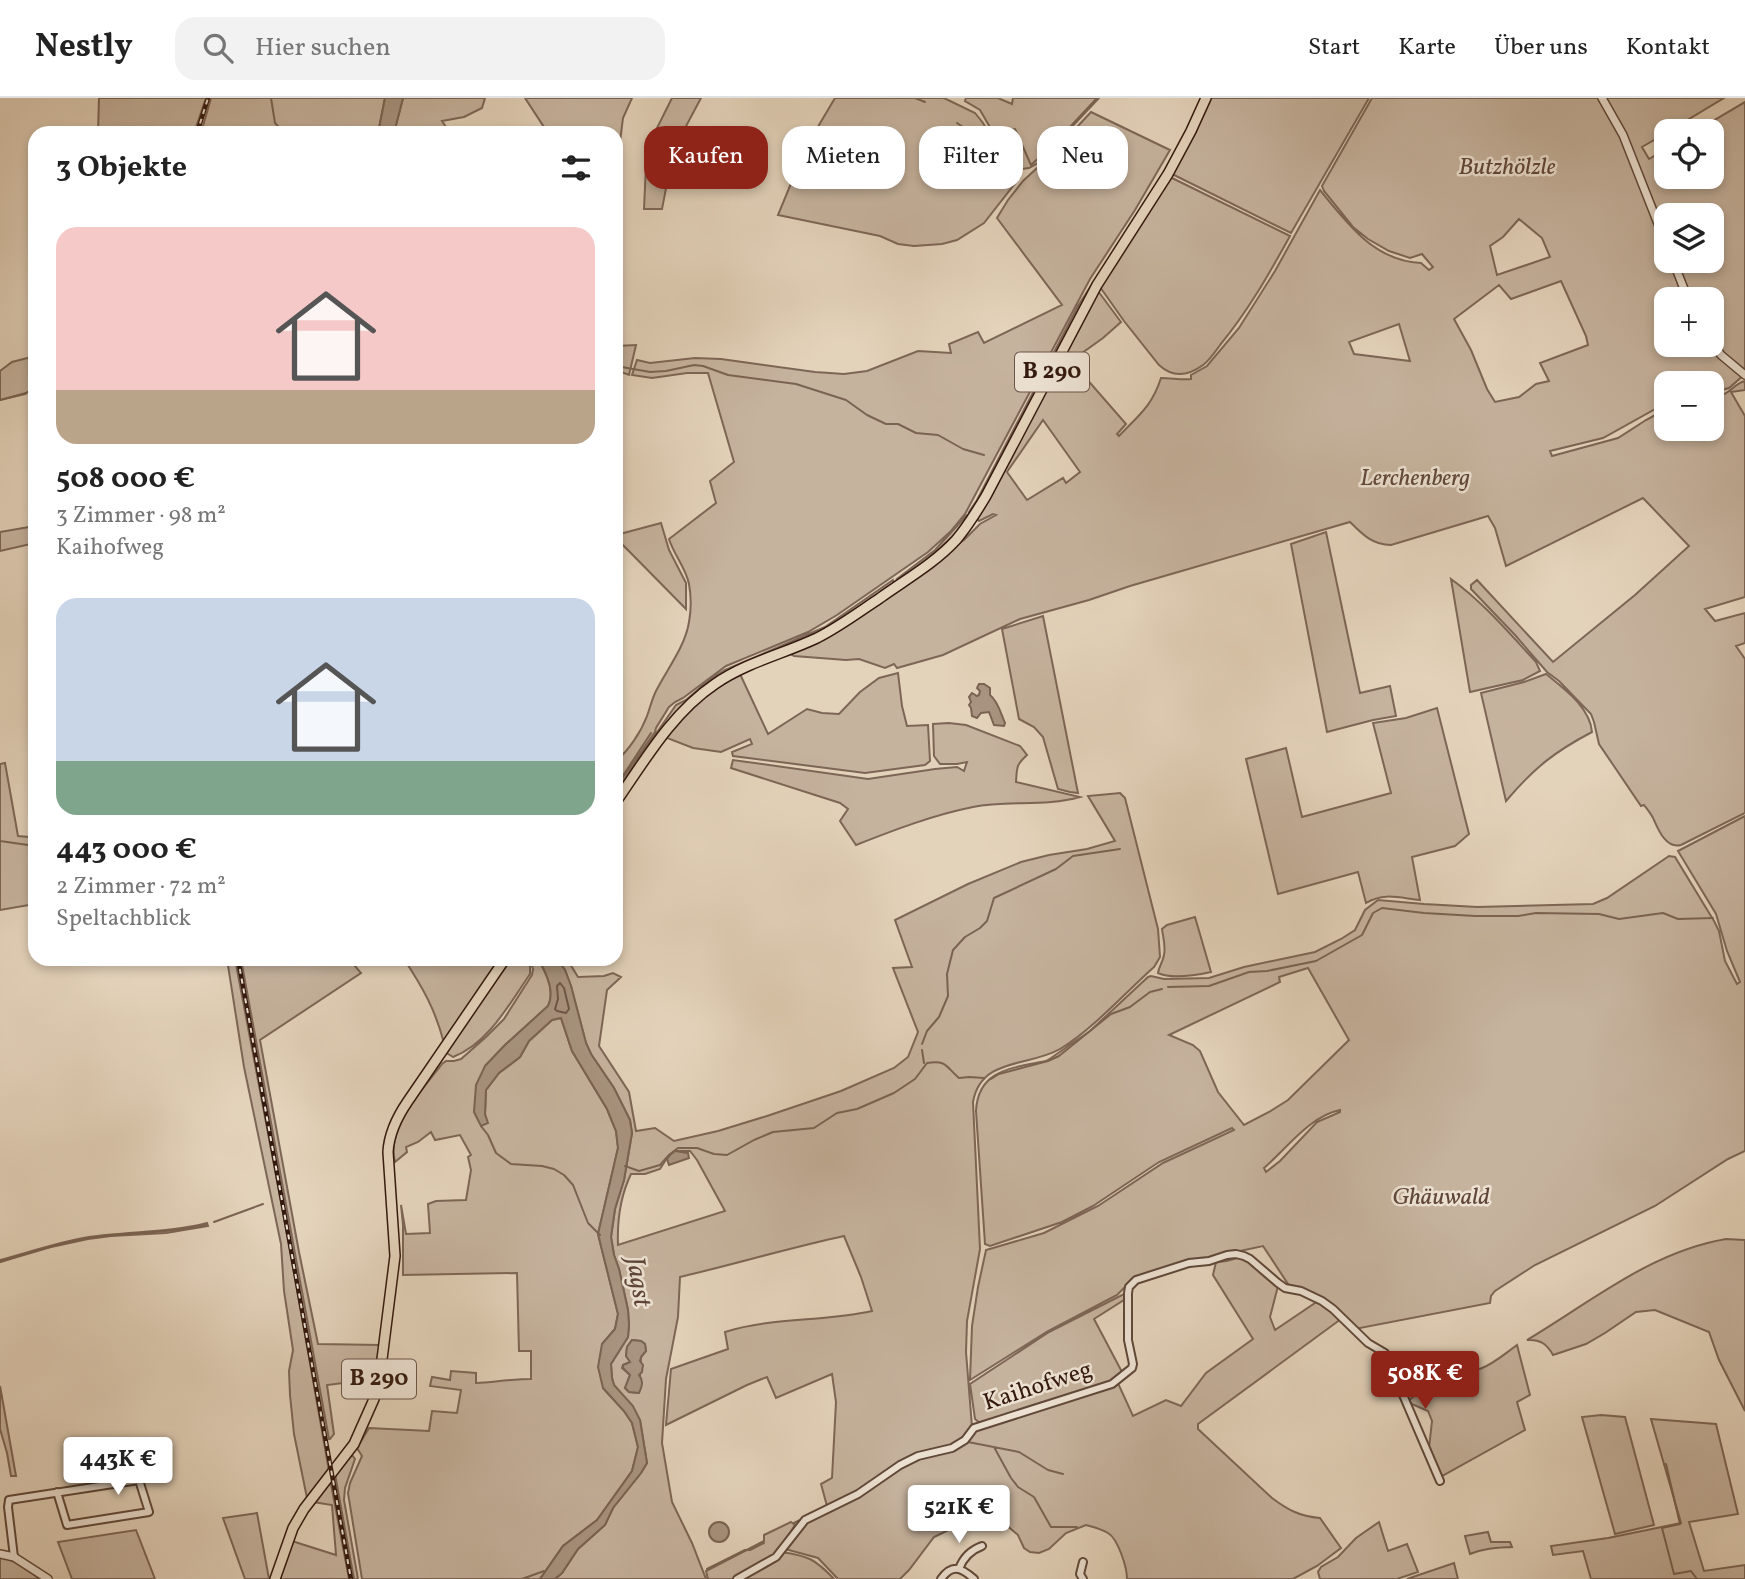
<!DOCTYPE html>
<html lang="de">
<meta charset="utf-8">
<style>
body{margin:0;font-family:Vollkorn,serif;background:#f2f2f2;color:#222;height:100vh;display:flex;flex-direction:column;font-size:26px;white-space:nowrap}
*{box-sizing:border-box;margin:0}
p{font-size:23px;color:#767676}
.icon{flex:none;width:38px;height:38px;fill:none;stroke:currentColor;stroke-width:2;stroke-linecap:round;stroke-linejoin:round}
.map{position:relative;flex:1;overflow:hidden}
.sheet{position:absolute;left:28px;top:28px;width:595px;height:840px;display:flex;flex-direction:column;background:#fff;border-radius:21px;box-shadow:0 4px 10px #0003}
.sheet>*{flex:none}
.hud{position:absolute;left:644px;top:28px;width:665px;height:63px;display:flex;gap:14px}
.controls{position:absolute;left:1654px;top:21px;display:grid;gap:14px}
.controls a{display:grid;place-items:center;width:70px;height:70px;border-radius:14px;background:#fff;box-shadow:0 4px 10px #0003;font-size:35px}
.price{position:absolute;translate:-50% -60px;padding:0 16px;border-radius:7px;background:#fff;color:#222;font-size:23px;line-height:46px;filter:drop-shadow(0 2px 4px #0008)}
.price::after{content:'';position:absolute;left:50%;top:42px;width:21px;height:16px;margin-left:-10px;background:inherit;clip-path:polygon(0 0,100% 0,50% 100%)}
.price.selected{background:#8f2418;color:#fff}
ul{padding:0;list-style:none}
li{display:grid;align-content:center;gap:14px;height:371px;padding:0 28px}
li span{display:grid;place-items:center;height:217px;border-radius:21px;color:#555}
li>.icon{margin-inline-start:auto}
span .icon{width:126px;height:126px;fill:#fffc;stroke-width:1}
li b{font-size:30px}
h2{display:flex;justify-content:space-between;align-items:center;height:84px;padding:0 28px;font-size:30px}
.pill{padding:0 24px;border-radius:21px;background:#fff;box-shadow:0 4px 10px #0003;font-size:24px;line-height:63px}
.pill.selected{background:#8f2418;color:#fff}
header{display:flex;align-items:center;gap:42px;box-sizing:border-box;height:98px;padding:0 35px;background:#fff;border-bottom:2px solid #e0e0e0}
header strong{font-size:33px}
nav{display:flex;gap:38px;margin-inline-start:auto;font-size:24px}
.search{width:490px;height:63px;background:#f2f2f2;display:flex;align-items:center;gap:18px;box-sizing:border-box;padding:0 24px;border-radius:21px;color:#767676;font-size:26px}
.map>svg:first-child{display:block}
</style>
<header>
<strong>Nestly</strong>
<div class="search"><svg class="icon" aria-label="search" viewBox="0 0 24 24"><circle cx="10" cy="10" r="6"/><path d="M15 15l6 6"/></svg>Hier suchen</div>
<nav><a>Start</a><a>Karte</a><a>Über uns</a><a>Kontakt</a></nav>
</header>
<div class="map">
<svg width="1745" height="1481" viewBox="0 0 1745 1481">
<rect width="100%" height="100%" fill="#e4d3bb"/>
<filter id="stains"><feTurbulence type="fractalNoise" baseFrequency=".00286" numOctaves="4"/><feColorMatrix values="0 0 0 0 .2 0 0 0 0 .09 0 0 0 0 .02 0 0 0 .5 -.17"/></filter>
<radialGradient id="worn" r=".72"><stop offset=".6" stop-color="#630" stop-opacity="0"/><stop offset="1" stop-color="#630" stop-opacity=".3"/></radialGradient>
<path fill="#c6b39e" stroke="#7d6656" stroke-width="2" fill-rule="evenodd" d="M99 0H206L194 35H98Z
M211 0H385L378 35H201Z
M403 0H485L482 10 464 19 442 23 450 35H394Z
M525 0H632L623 20 619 52 622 96 616 92V35H550L544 29Z
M672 0H701L676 47 670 70 662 111H644L646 68 656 32Z
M835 0H944L975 15 983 25 1003 59 1020 79 984 125 957 142 942 146 914 148 898 146 880 138 778 117 806 49Z
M966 0H998L1012 6 1013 0H1099L1038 65 1029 70 1022 71 1014 65 996 42 991 31 980 12 965 3Z
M1208 0H1369L1291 135 1172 76Z
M1372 0H1724L1669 33H1666V35L1642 49 1649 61 1666 51V79H1712V33H1696L1745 4V276L1729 290 1712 295V285H1666V305L1603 340 1550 353 1552 358 1618 340 1646 322 1666 311V331H1712V299C1732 297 1731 287 1745 283V292L1731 294 1745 318V499L1705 511 1715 523 1745 515V545L1736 548 1745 561V715L1681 747C1666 751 1658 731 1654 722 1652 717 1647 711 1644 707L1641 708 1599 646 1594 624 1591 616 1559 583 1547 574 1515 537 1471 491V487L1477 482 1553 564 1635 497 1689 448 1643 400 1506 468 1495 430 1488 418 1391 447C1373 447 1363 437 1350 424L1130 488 1089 502 1020 521 943 557 897 570 894 566 885 570 859 561 846 562 794 558 789 555 964 442 980 426 996 417 993 416 979 423 978 422 977 420 1098 193 1121 224 1103 240 1071 263 1126 326 1117 336 1119 338C1139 317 1152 308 1161 280 1172 280 1181 282 1191 281V277L1207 268 1239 230 1275 173 1320 92C1347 125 1374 163 1421 165L1429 172 1433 169 1422 156 1410 160 1389 153 1368 141 1353 129 1324 93 1322 88ZM1625 34 1666 135V117H1712V163H1677L1684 182 1671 163H1666V149ZM1519 121 1542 140 1550 159 1497 177 1490 148 1503 139ZM1561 183 1586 238 1588 247 1540 265 1549 283 1536 286 1519 299 1495 304 1487 291 1471 252 1454 221 1499 187 1511 201ZM1666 201H1712V247H1666ZM1399 226 1410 263 1354 256 1349 244ZM1043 322 1080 374 1066 385 1063 380 1027 402 1007 374Z
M1091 14 1170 52 1135 112 1090 181 965 416 951 433 928 454 837 517 808 534 726 568 683 600 675 604 669 609 656 630 655 634 616 689V663C629 652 641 634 647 618 650 610 652 601 656 593 667 571 685 549 689 524 691 513 691 497 689 486 686 470 674 457 669 441L716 405 710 383 734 364 708 275H687L652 280 632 277 637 262 650 265 695 260 721 261 815 274 844 276 867 273 918 253 951 255 949 246 978 234 984 245 1062 207 997 120 1008 102 1023 83 1049 59Z
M1170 79 1290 138C1269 176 1248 213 1220 247 1215 254 1209 263 1203 267 1188 278 1173 280 1159 267L1124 223 1100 189Z
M1094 183 1095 184 973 415 969 414 977 402 1078 208Z
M636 247 629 277 616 272V248Z
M35 258V289L25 296 0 302V273L12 264Z
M967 417 970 420C948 445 927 463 900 482L897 481 935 452Z
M661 425 669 452 686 485V511L616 440V437Z
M35 428V445L0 453V434Z
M1326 434 1360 595 1390 588 1396 618 1373 622 1327 634 1291 446Z
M1451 481C1483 504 1509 535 1536 564L1540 573 1523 582 1470 594Z
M893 482 895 486 832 529 688 603 673 618 616 699V693L676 607 686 602 708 583 725 572 825 529Z
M1043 518 1078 695 1070 694 1058 691 1043 639 1034 629 1019 621 1002 531Z
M898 575 902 608 907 628 928 627 930 663 925 667 865 675 733 658 732 654 752 646 750 641 721 654 693 650 667 640C672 618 720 587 740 576L768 636 807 611 822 615 839 616 860 594 879 580Z
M1546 576C1563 590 1590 609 1592 634 1554 654 1534 670 1506 703L1481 595 1524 584Z
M1437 610 1469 736 1455 748 1412 759 1420 802C1400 800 1384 794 1366 805L1358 774 1278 796 1246 661 1286 650 1302 719 1391 695 1373 625 1406 620Z
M949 625 966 627 1020 648 1027 657C1016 667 1017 669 1016 684L1080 699C1045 709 1009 702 973 709 933 717 894 732 856 747L840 723 848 711 840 705 731 670 733 662 868 681 935 671 957 669 964 673 967 664 957 666H940L934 658 933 626Z
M5 665 18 738 29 739 35 743V806L0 812V666Z
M1120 695 1125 700 1158 831 1160 859 1154 869C1126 894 1092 932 1060 951 1029 969 981 959 973 1004L980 1151 967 1223 966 1254 972 1329 961 1342 947 1350 921 1355 863 1391 827 1408 821 1386 832 1380 836 1304 832 1276 776 1300 767 1279 747 1287 666 1327 671 1271 728 1251 725 1234C773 1219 824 1224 872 1213L861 1179 844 1138C789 1150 735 1166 680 1179L678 1219 666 1281 662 1345 672 1404 692 1445 706 1481H555L562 1475 578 1451 605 1427 613 1410 641 1375 647 1365 640 1322 614 1287 612 1280 611 1266 628 1239 629 1227 628 1212 619 1171 614 1157 611 1139 615 1111 624 1082 632 1035 630 1022 614 990 591 956 586 945 571 888 565 872 557 861H567L578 879 604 878 613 875 621 879 607 892 599 948 629 994 636 1033 655 1030 674 1043 718 1033 767 1018 841 993 894 970 908 959 918 934 893 870 912 869 895 822 968 786 1021 764 1049 757 1087 751 1115 743 1088 698ZM675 1053H690L697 1062 725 1113 618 1147C617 1122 620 1099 631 1076H645L660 1071 669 1057ZM632 1242 641 1243 645 1246 646 1253 641 1259 639 1295 629 1294 625 1290 630 1277 622 1270 623 1267 631 1264 626 1258 627 1249Z
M1745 718V1053L1728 1061 1655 1108 1535 1167 1495 1193 1491 1198 1490 1205 1355 1231 1327 1204 1312 1194 1290 1189 1263 1148 1226 1156 1130 1184 1117 1197 1048 1233 970 1282 972 1228 978 1189 986 1152 1044 1135 1098 1108 1163 1065 1234 1032 1232 1030 1159 1064 1093 1108 1062 1124 990 1148 985 1146 976 1013C978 971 1013 970 1046 963L1051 960 1090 933 1148 879 1151 878 1164 881 1209 880 1244 869 1315 854 1341 841 1355 832 1365 812 1378 802 1424 806 1477 809 1593 806 1607 800 1669 758 1675 759 1714 823 1719 833 1725 863 1737 886 1740 884 1727 853 1716 816 1678 753ZM1308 870 1349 942 1288 1002 1269 1014 1244 1027 1218 994 1200 953 1193 947 1169 937 1280 884 1279 879ZM1340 1012V1014L1317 1024 1280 1063 1266 1074 1264 1070C1287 1050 1310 1018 1340 1012Z
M1195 819 1211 874C1197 877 1171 881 1158 875 1159 868 1163 864 1164 857 1166 848 1163 839 1162 831L1167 827Z
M227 861H235L289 1146 329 1373 307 1400 294 1336 290 1297 289 1273 293 1252 284 1193 281 1146 244 969Z
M241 861H349L361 875 260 942 299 1154 318 1246 380 1247 374 1281 327 1287 334 1336 330 1341H329Z
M404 861H502L444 945C435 911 423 890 404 861Z
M511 861H526L530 867V876C510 905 488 946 453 959L445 954Z
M530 861H538C546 874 555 894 548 908L505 947 485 968V1016L486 992 499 975 520 959 529 943 552 922 561 920 572 953 607 1011 616 1033 618 1050 598 1136 618 1216 615 1231 602 1246 603 1290 624 1313 632 1325 638 1349 632 1373 597 1422 563 1448 540 1481H362L348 1395 350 1385 362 1358 357 1350 369 1330 429 1333 432 1313 457 1315 461 1292 430 1288 432 1279 450 1282 451 1273 476 1275V1285C494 1284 513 1281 531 1281V1253H519L517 1175 403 1177V1127L401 1107 406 1136 430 1135 428 1106 436 1103 466 1102 471 1072 468 1059 471 1057 460 1037 435 1042 431 1034 418 1044 406 1049 407 1054 395 1064C386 1028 422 993 442 966L446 963H454L461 961 486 939 504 921 532 877 533 871Z
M207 1125 208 1128 166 1135 111 1138 88 1141 51 1149 0 1164V1162C30 1154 59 1144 89 1139 129 1133 169 1135 207 1125Z
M1726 1141 1745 1142V1313L1719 1262 1709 1234 1655 1212 1636 1214 1605 1235 1586 1246 1553 1257C1547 1246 1540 1241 1527 1242 1591 1204 1650 1154 1726 1141Z
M1240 1159 1245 1160 1278 1188 1270 1219 1275 1232 1318 1203 1341 1221 1198 1326V1331L1272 1400C1288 1412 1299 1418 1320 1420L1341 1450 1317 1468 1293 1481H1127C1127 1469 1118 1441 1108 1435 1102 1431 1093 1429 1086 1427L1066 1435 1049 1451 1039 1455 1030 1454 1024 1450 1018 1437 1005 1426 990 1420 967 1423 934 1439 909 1472 900 1481H838L818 1460 785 1451 807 1422 903 1367 916 1360 944 1354 971 1337 978 1331 1117 1283 1133 1318 1166 1302 1181 1308 1206 1275 1253 1241 1213 1177 1216 1164 1227 1163Z
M1126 1195 1127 1200 1094 1221 1122 1274 1109 1285 980 1325 975 1321 970 1286 1049 1234Z
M1517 1247 1530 1297 1517 1304 1525 1332 1442 1378 1429 1350 1432 1323 1428 1313 1407 1304 1447 1270C1480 1279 1491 1266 1517 1247Z
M0 1288 16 1378H11L7 1355 0 1331Z
M1601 1317 1625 1319 1654 1427 1615 1436 1582 1319Z
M1651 1321 1716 1326 1738 1416 1689 1424 1704 1473 1745 1467V1481H1591L1583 1453 1553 1457 1551 1448 1608 1440 1681 1425Z
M352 1357 355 1361 345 1390 344 1402 358 1481H354L335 1376Z
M330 1381 349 1481H278L292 1443 336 1457 332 1407 313 1404Z
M257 1415 269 1481H245L223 1420Z
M791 1424 795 1427 778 1454 734 1481H708L706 1473 764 1443V1437Z
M1379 1424 1388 1453 1407 1446 1418 1474 1397 1481H1320L1318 1474 1321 1469 1338 1459 1356 1440Z
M136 1432 155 1481H72L58 1444Z
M1488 1434 1491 1444H1510L1512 1449C1497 1450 1484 1450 1470 1456L1465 1438Z
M781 1454C809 1458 815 1461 834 1481H740Z
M0 1458 19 1464 39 1481H0Z
M1454 1465 1458 1481H1407Z"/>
<path fill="#a89480" stroke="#7a6352" stroke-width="2" d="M385 0H403L394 35H378Z
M979 586H984L990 590V597C998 603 1001 616 1005 625L1004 628 994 627 989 614 981 615 977 620 972 618 971 610 969 607 971 604 969 599 972 595 977 598 979 597 980 593 977 590Z
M538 861H557L565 872 571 888 586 945 591 956 614 990 630 1022 632 1035 624 1082 615 1111 611 1139 614 1157 619 1171 628 1212 629 1227 628 1239 611 1266 612 1280 614 1287 633 1308 640 1322 647 1365 641 1375 613 1410 605 1427 578 1451 562 1475 555 1481H540L563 1448 597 1422 632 1373 638 1349 632 1325 624 1313 603 1290 598 1269 602 1246 615 1231 618 1216 598 1136 618 1050 616 1033 607 1011 572 953 561 920 552 922 529 943 520 959 499 975 486 992 485 1016 488 1025 481 1028 474 1014 476 987 485 968 505 947 548 908C555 894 546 874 538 861Z
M675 1053 688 1055 689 1060 669 1067 667 1061 670 1057Z
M632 1242 641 1243 645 1246 646 1253 641 1259 640 1263 643 1267 642 1274 639 1277C644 1283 642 1289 639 1295L629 1294 625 1290 630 1277 623 1270V1267L630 1264 626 1258 627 1249Z
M709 1434a10 10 0 1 1 20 0a10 10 0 1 1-20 0Z"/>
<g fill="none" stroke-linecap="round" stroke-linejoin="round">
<path stroke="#6e5647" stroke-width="2" d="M560 885 564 890 569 911 566 915 557 913 555 911 558 901 557 888Z"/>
<path stroke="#7a6352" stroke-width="2" d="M271 0 275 25 284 35
M915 0 925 4
M957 25 963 29 959 42 990 39
M995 37 1015 31 1031 67 1055 45 1097 0
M616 268 650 274 666 273 694 267 703 268 728 277 796 286 846 302 867 317 886 326H898L916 335 938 337 963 351 984 357
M0 302 26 295 35 289
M616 678 624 676 651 635
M0 743 35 748
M1168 889 1209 888 1249 874 1267 873 1316 863 1362 837 1373 815 1382 810 1424 815 1475 818H1518L1536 815 1599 816 1619 821 1663 815 1678 821 1713 820
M922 946 927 933 939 919 948 898 947 876 953 852 965 839 980 830 987 823 994 800 1056 771 1073 758 1120 751
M922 952 924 965
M991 981 999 976 1048 963 1059 958 1111 916 1130 909 1150 894 1162 891
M481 1028 488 1037 496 1055 511 1066 542 1068 554 1071 564 1077 573 1087 588 1125 600 1137
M625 1068 639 1073 660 1067 669 1057 678 1050H697L714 1056 727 1057 754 1042 773 1034 814 1030 837 1015 857 1011 894 995 915 981 927 965C947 962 945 968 959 980L969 979 984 980
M214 1124 263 1106
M0 1164C35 1153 68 1142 104 1138 138 1134 173 1135 206 1127
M968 1344 1019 1354 1048 1372 1063 1376
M994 1349 1011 1380 1018 1389 1034 1399 1051 1429H1077
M1666 1366 1680 1426 1662 1430 1674 1476 1691 1473 1697 1481
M822 1410 848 1397
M794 1425 802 1421
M707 1471 745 1452H750L764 1445
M522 1481 544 1473"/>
<g stroke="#604839" stroke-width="10">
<path id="minor" d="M14 1459 8 1409 9 1402 139 1382 149 1414 67 1427 57 1394
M1083 1464 1080 1476 1083 1481
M959 1471C963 1460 971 1452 982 1448
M737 1481 776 1459 805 1422 858 1396 900 1367 918 1358 952 1350 965 1342 974 1330 1112 1286 1132 1270 1133 1266 1128 1242V1195L1129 1189 1136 1182 1189 1165 1209 1163 1227 1157 1236 1156 1244 1158 1250 1161 1278 1185 1285 1190 1301 1193 1322 1203 1333 1211 1368 1245 1385 1255 1440 1383
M941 1481C952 1466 961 1469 974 1481"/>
</g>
<g stroke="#604839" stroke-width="10">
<path id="tertiary" d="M1602 0 1623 37 1666 146
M1673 163 1688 201
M1712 244 1721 257 1745 277
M0 1456 14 1459 48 1481"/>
</g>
<g stroke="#34190e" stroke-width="12">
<path id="primary" d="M616 704C645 662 672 615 715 586 745 565 783 556 817 540 839 529 859 514 880 500 905 482 935 465 956 442 968 428 977 413 986 398L1097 187 1168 76 1191 33 1206 0
M275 1481 293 1430 304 1411 354 1346 374 1301 380 1277 395 1158 388 1054C389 1035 397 1019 408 1003L505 861"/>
</g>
<use href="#minor" stroke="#ede2d3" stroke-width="6"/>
<use href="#tertiary" stroke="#ede2d3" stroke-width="7"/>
<use href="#primary" stroke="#e4d3bb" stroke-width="9"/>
<g stroke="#34190e" stroke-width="4.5">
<path id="rail" d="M197 35 208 0
M238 861 351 1481"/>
</g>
<use href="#rail" stroke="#ede2d3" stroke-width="2" stroke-dasharray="5" stroke-linecap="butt"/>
</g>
<g text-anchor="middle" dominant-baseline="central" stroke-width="5" stroke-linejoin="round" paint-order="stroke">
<g fill="#ede2d3" stroke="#6c5549" stroke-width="2">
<rect x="1015" y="254.5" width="74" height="39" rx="5"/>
<rect x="342" y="1261.5" width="74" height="39" rx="5"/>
</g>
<g font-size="23" font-weight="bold" fill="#34190e">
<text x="1052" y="274">B 290</text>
<text x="379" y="1281">B 290</text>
</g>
<g font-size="24" font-style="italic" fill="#604739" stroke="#ede2d3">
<text x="1507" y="70">Butzhölzle</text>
<text x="1415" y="381">Lerchenberg</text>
<text x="1441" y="1100">Ghäuwald</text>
</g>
<g font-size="24" fill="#34190e" stroke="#ede2d3">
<text transform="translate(1038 1289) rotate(-18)">Kaihofweg</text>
</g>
<g font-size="26" font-style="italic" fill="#5d4436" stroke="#ede2d3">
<text transform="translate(638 1184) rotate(81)">Jagst</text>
</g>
</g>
<rect width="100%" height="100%" filter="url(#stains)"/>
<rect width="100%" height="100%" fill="url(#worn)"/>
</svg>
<div class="controls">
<a><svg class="icon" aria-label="locate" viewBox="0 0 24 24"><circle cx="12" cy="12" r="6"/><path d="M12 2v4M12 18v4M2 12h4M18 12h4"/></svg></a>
<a><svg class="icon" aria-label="layers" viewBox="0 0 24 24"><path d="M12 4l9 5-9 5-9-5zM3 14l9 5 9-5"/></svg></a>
<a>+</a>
<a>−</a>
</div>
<b class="price selected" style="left:1425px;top:1313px">508K €</b>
<b class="price" style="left:118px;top:1399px">443K €</b>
<b class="price" style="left:959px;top:1447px">521K €</b>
<div class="hud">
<a class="pill selected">Kaufen</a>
<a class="pill">Mieten</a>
<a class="pill">Filter</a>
<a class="pill">Neu</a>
</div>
<section class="sheet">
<h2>3 Objekte<svg class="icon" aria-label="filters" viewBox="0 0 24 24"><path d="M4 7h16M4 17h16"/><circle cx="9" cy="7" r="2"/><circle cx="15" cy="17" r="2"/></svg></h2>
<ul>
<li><span style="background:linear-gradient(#f6c9c9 75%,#b9a48a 0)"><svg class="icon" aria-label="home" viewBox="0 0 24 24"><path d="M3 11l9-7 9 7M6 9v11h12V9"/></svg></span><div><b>508 000 €</b><p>3 Zimmer · 98 m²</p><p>Kaihofweg</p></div></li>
<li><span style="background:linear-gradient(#c9d6e8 75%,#7fa58c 0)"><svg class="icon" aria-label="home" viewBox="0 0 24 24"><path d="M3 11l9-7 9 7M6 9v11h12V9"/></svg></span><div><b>443 000 €</b><p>2 Zimmer · 72 m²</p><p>Speltachblick</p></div></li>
</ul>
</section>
</div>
